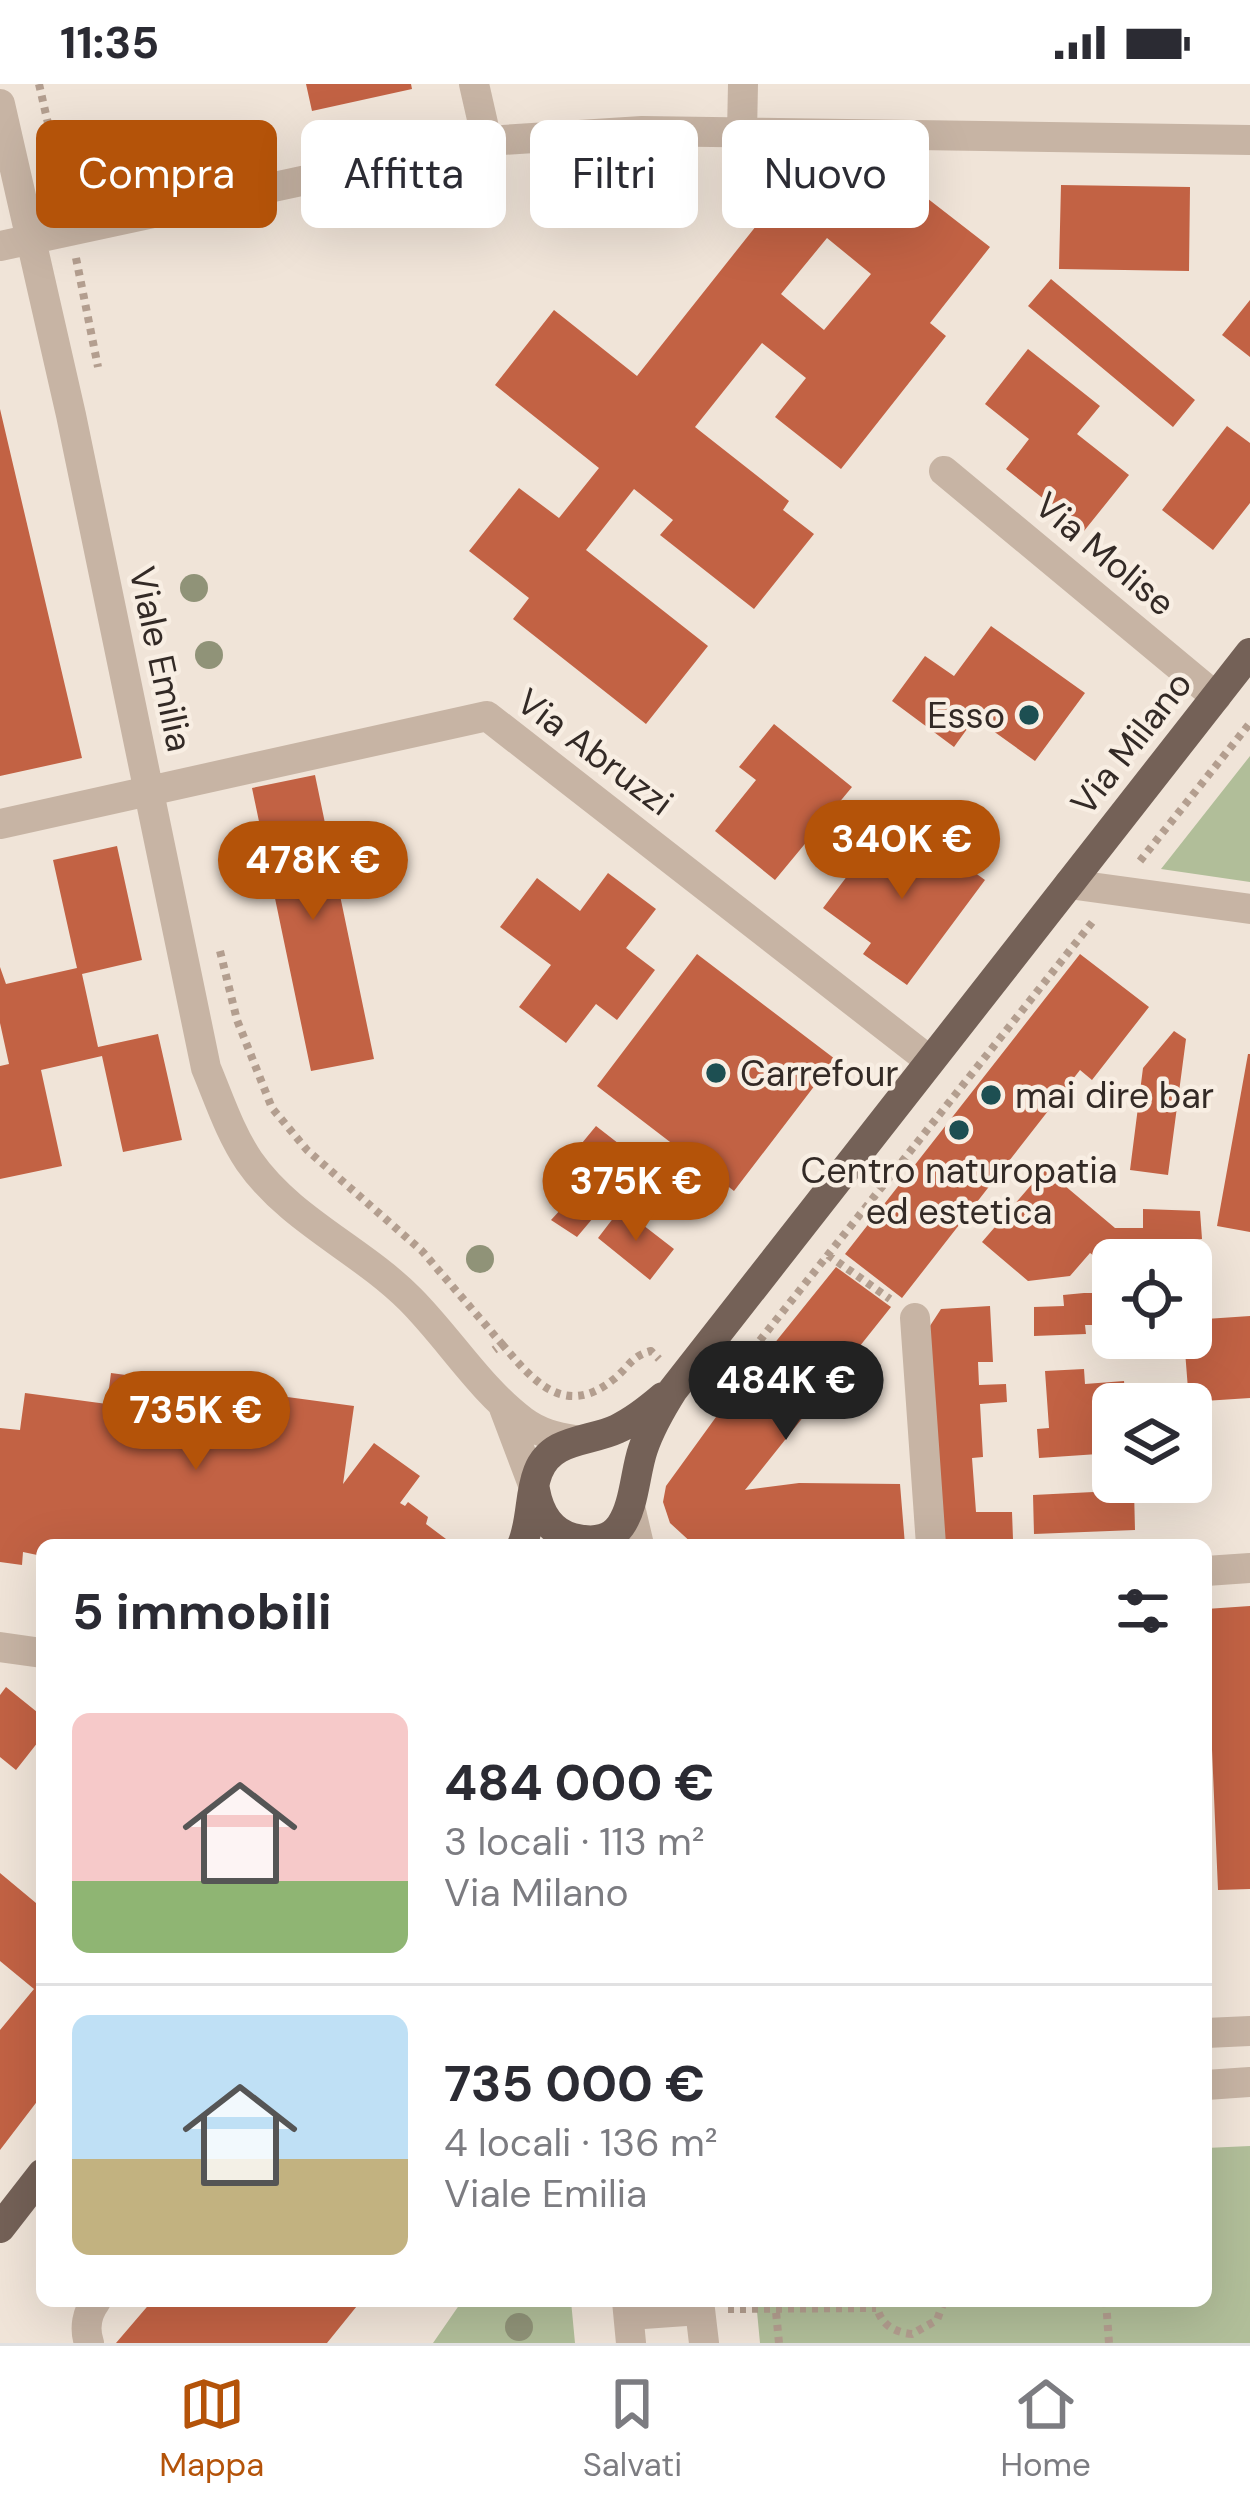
<!DOCTYPE html>
<html lang="it">
<meta charset="utf-8">
<style>
body{margin:0;font-family:"DM Sans",sans-serif;background:#f2f2f3;color:#2b2b33;height:100vh;display:flex;flex-direction:column;font-size:45px;white-space:nowrap}
*{box-sizing:border-box;margin:0}
p{font-size:39px;color:#7c7c81}
.icon{flex:none;width:66px;height:66px;fill:none;stroke:currentColor;stroke-width:2;stroke-linecap:round;stroke-linejoin:round}
.map{position:relative;flex:1;overflow:hidden}
.sheet{position:absolute;left:36px;top:1455px;width:1176px;height:768px;display:flex;flex-direction:column;background:#fff;border-radius:18px;box-shadow:0 12px 48px #0002}
.sheet>*{flex:none}
.top-card{position:absolute;left:36px;top:36px;width:1179px;height:108px;display:flex;gap:24px}
.controls{position:absolute;left:1092px;top:1155px;display:grid;gap:24px}
.controls a{display:grid;place-items:center;width:120px;height:120px;border-radius:18px;background:#fff;box-shadow:0 12px 48px #0002;font-size:60px}
.price{position:absolute;translate:-50% -102px;padding:0 27px;border-radius:42px;background:#b45309;color:#fff;font-size:39px;line-height:78px;filter:drop-shadow(0 3px 6px #0008)}
.price::after{content:'';position:absolute;left:50%;top:72px;width:36px;height:27px;margin-left:-18px;background:inherit;clip-path:polygon(0 0,100% 0,50% 100%)}
.price.current{background:#222;color:#fff}
ul{padding:0;list-style:none}
li{display:flex;align-items:center;gap:36px;height:300px;padding:0 36px}
li+li{border-top:3px solid #e1e1e2}
li span{display:grid;place-items:center;flex:none;width:336px;height:240px;border-radius:18px;color:#555}
li>.icon{margin-inline-start:auto}
span .icon{width:144px;height:144px;fill:#fffc;stroke-width:1}
li b{font-size:51px}
h2{display:flex;justify-content:space-between;align-items:center;height:144px;padding:0 36px;font-size:51px}
.pill{padding:0 42px;border-radius:18px;background:#fff;box-shadow:0 12px 48px #0002;font-size:42px;line-height:108px}
.pill.current{background:#b45309;color:#fff}
.status{display:flex;justify-content:space-between;align-items:center;height:84px;padding:0 60px;background:#fff;direction:ltr}
.status svg{height:33px;fill:currentColor}
.tab-bar{display:flex;justify-content:space-around;align-items:center;height:168px;border-top:3px solid #e1e1e2;background:#fff;font-size:33px;color:#7c7c81}
.tab-bar a{display:grid;justify-items:center;gap:6px}
.tab-bar .current{color:#b45309}
.map>svg:first-child{display:block}
</style>
<div class="status"><b>11:35</b><svg viewBox="0 0 49 12"><path d="M0 12V9h3v3zM5 12V6h3v6zM10 12V3h3v9zM15 12V0h3v12zM26 1h20v11H26zM47 4h2v5h-2z"/></svg></div>
<div class="map">
<svg width="1250" height="2259" viewBox="0 0 1250 2259">
<rect width="100%" height="100%" fill="#f0e4d8"/>
<path fill="#b1be99" d="M1250 672V798L1161 785Z
M1250 2062V2259H760L756 2217H1206V2064Z
M462 2217H571L575 2259H433Z"/>
<path fill="#c26244" fill-rule="evenodd" d="M306 0H411L412 5 312 27Z
M838 96 897 143 923 111 990 163 930 239 946 252 841 385 775 333 806 294 762 259 695 343 789 417 783 426 814 450 754 525 660 451 673 436 634 405 586 466 708 562 646 640 513 535 529 514 469 467 519 404 559 434 599 384 495 301 554 226 637 292 783 108 796 120 807 106 821 118ZM827 154 871 190 824 246 781 210Z
M1061 101 1190 103 1189 187 1059 185Z
M1051 195 1195 316 1173 343 1028 222Z
M1250 216V273L1222 251Z
M1028 265 1100 322 1077 350 1129 391 1084 447 1006 385 1029 355 985 320Z
M0 325 82 674 0 692Z
M1227 342 1250 359V419L1213 466 1162 426Z
M991 542 1085 609 1035 677 975 634 954 663 892 617 925 572 954 592Z
M774 640 852 703 775 796 715 747 756 696 739 683Z
M315 691 374 975 311 987 252 704Z
M885 742 935 779 945 767 985 796 907 901 863 870 871 859 823 824Z
M117 762 142 876 82 890 98 963 158 950 182 1056 123 1068 102 972 41 986 62 1082 0 1095V982L9 980 0 939V883L6 900 77 884 53 776Z
M608 789 656 825 626 864 655 886 617 936 596 920 566 959 519 923 551 881 500 843 537 794 580 827Z
M697 870 835 975 734 1107 597 1002Z
M1080 870 1149 923 1092 996 1080 986 902 1214 845 1170Z
M1174 947 1186 955 1168 1091 1130 1086 1143 984Z
M1248 970H1250V1148L1217 1142Z
M596 1042 641 1077 577 1153 551 1136 563 1123 552 1114 564 1101 554 1093Z
M1045 1085 1115 1144H1143V1125L1200 1127 1202 1155 1150 1159 1151 1176H1113V1185L1090 1169 1070 1192 1028 1197 982 1158Z
M621 1124 674 1165 650 1196 598 1154Z
M836 1183 891 1223 745 1406 799 1399 900 1400 905 1461H694L670 1439 663 1418 666 1402 724 1322Z
M1084 1209H1113V1241H1085L1086 1250 1034 1252V1223L1064 1222 1063 1211Z
M990 1222 993 1278H978L979 1301 1006 1300 1007 1318 980 1320 983 1373 972 1374 976 1428H1012L1013 1455 943 1458 926 1248 941 1225Z
M1250 1232V1314L1189 1318 1184 1254H1191V1236Z
M1084 1285 1085 1300 1124 1297 1126 1320H1113V1369L1039 1374 1037 1345 1049 1344 1045 1287Z
M111 1289 354 1322 343 1400 374 1359 420 1392 400 1419 405 1422 408 1418 428 1433 426 1440 450 1458 447 1461H42V1472L23 1468 22 1481 0 1478V1344L20 1346 25 1309 107 1320Z
M1134 1406 1135 1446 1034 1450 1033 1411Z
M1250 1522V1805L1218 1806 1206 1525Z
M6 1603 42 1632V1653L16 1686 0 1673V1611Z
M0 1789 42 1824V2011L0 2066V1946L34 1905 0 1877Z
M152 2217H361L327 2259H116Z"/>
<g fill="none" stroke-linecap="round" stroke-linejoin="round">
<path stroke="#b39e8f" stroke-width="8" stroke-dasharray="6 6" stroke-linecap="butt" d="M39 0 66 118
M76 174 98 283
M1140 777 1250 639
M220 867 237 936 272 1024 307 1066 422 1167 502 1260 494 1266
M828 1171 890 1215
M502 1260C533 1297 565 1335 614 1295 629 1283 631 1272 651 1267L659 1275
M730 1294 1094 836
M775 2217 779 2259
M876 2217C878 2238 891 2248 912 2250L937 2236 944 2217
M1106 2217 1109 2259
M944 2218 991 2217
M728 2225 876 2224"/>
<path stroke="#c7b4a4" stroke-width="30" d="M474 0 487 57
M0 20 71 331 206 984C219 1015 230 1049 249 1077 290 1136 360 1165 410 1215 449 1254 479 1304 523 1337 539 1349 556 1353 575 1356
M742 49 743 0
M0 162 487 57 642 47 1250 56
M944 387 1216 613
M0 740 487 632 930 977
M1069 800 1250 825
M915 1234 931 1461
M504 1324 535 1406
M631 1427 639 1461
M1206 1487 1250 1484
M0 1563 42 1569
M1206 1949 1250 1947
M1206 2001 1250 1998
M627 2217 631 2259
M699 2217 704 2259
M629 2231 700 2226
M89 2259C84 2244 87 2229 96 2217"/>
<path stroke="#746157" stroke-width="30" d="M535 1406C539 1428 549 1448 573 1454 637 1470 630 1402 643 1365 650 1344 661 1325 673 1306L1250 569
M522 1461C532 1438 529 1411 538 1388 551 1354 589 1358 617 1345 634 1337 649 1325 663 1313
M0 2144 42 2090"/>
</g>
<g fill="#909378">
<circle cx="194" cy="504" r="14"/>
<circle cx="209" cy="571" r="14"/>
<circle cx="480" cy="1175" r="14"/>
<circle cx="519" cy="2243" r="14"/>
</g>
<g fill="#1d4f52" stroke="#f8eee3" stroke-width="4.5">
<circle cx="1029" cy="631" r="12"/>
<circle cx="716" cy="989" r="12"/>
<circle cx="991" cy="1011" r="12"/>
<circle cx="959" cy="1046" r="12"/>
</g>
<g text-anchor="middle" dominant-baseline="central" stroke-width="9" stroke-linejoin="round" paint-order="stroke">
<g font-size="36" fill="#332a26" stroke="#f8eee3">
<text transform="translate(1105 470) rotate(40)">Via Molise</text>
<text transform="translate(161 575) rotate(78)">Viale Emilia</text>
<text transform="translate(1131 659) rotate(-52)">Via Milano</text>
<text transform="translate(595 668) rotate(37)">Via Abruzzi</text>
</g>
<g font-size="36" fill="#332a26" stroke="#f8eee3" text-anchor="start">
<text x="1005" y="631" text-anchor="end">Esso</text>
<text x="740" y="989">Carrefour</text>
<text x="1015" y="1011">mai dire bar</text>
<text x="959" y="1086" text-anchor="middle">Centro naturopatia<tspan x="959" dy="41">ed estetica</tspan></text>
</g>
</g>
</svg>
<div class="controls">
<a><svg class="icon" aria-label="locate" viewBox="0 0 24 24"><circle cx="12" cy="12" r="6"/><path d="M12 2v4M12 18v4M2 12h4M18 12h4"/></svg></a>
<a><svg class="icon" aria-label="layers" viewBox="0 0 24 24"><path d="M12 4l9 5-9 5-9-5zM3 14l9 5 9-5"/></svg></a>
</div>
<b class="price" style="left:902px;top:818px">340K €</b>
<b class="price" style="left:313px;top:839px">478K €</b>
<b class="price" style="left:636px;top:1160px">375K €</b>
<b class="price current" style="left:786px;top:1359px">484K €</b>
<b class="price" style="left:196px;top:1389px">735K €</b>
<div class="top-card">
<a class="pill current">Compra</a>
<a class="pill">Affitta</a>
<a class="pill">Filtri</a>
<a class="pill">Nuovo</a>
</div>
<section class="sheet">
<h2>5 immobili<svg class="icon" aria-label="filters" viewBox="0 0 24 24"><path d="M4 7h16M4 17h16"/><circle cx="9" cy="7" r="2"/><circle cx="15" cy="17" r="2"/></svg></h2>
<ul>
<li><span style="background:linear-gradient(#f6c9c9 70%,#8fb573 0)"><svg class="icon" aria-label="home" viewBox="0 0 24 24"><path d="M3 11l9-7 9 7M6 9v11h12V9"/></svg></span><div><b>484 000 €</b><p>3 locali · 113 m²</p><p>Via Milano</p></div></li>
<li><span style="background:linear-gradient(#bfe0f5 60%,#c2b280 0)"><svg class="icon" aria-label="home" viewBox="0 0 24 24"><path d="M3 11l9-7 9 7M6 9v11h12V9"/></svg></span><div><b>735 000 €</b><p>4 locali · 136 m²</p><p>Viale Emilia</p></div></li>
</ul>
</section>
</div>
<nav class="tab-bar">
<a class="current"><svg class="icon" aria-label="map" viewBox="0 0 24 24"><path d="M3 6l6-2 6 2 6-2v14l-6 2-6-2-6 2zM9 4v14M15 6v14"/></svg>Mappa</a>
<a><svg class="icon" aria-label="saved" viewBox="0 0 24 24"><path d="M7 4h10v16l-5-4-5 4z"/></svg>Salvati</a>
<a><svg class="icon" aria-label="home" viewBox="0 0 24 24"><path d="M3 11l9-7 9 7M6 9v11h12V9"/></svg>Home</a>
</nav>
